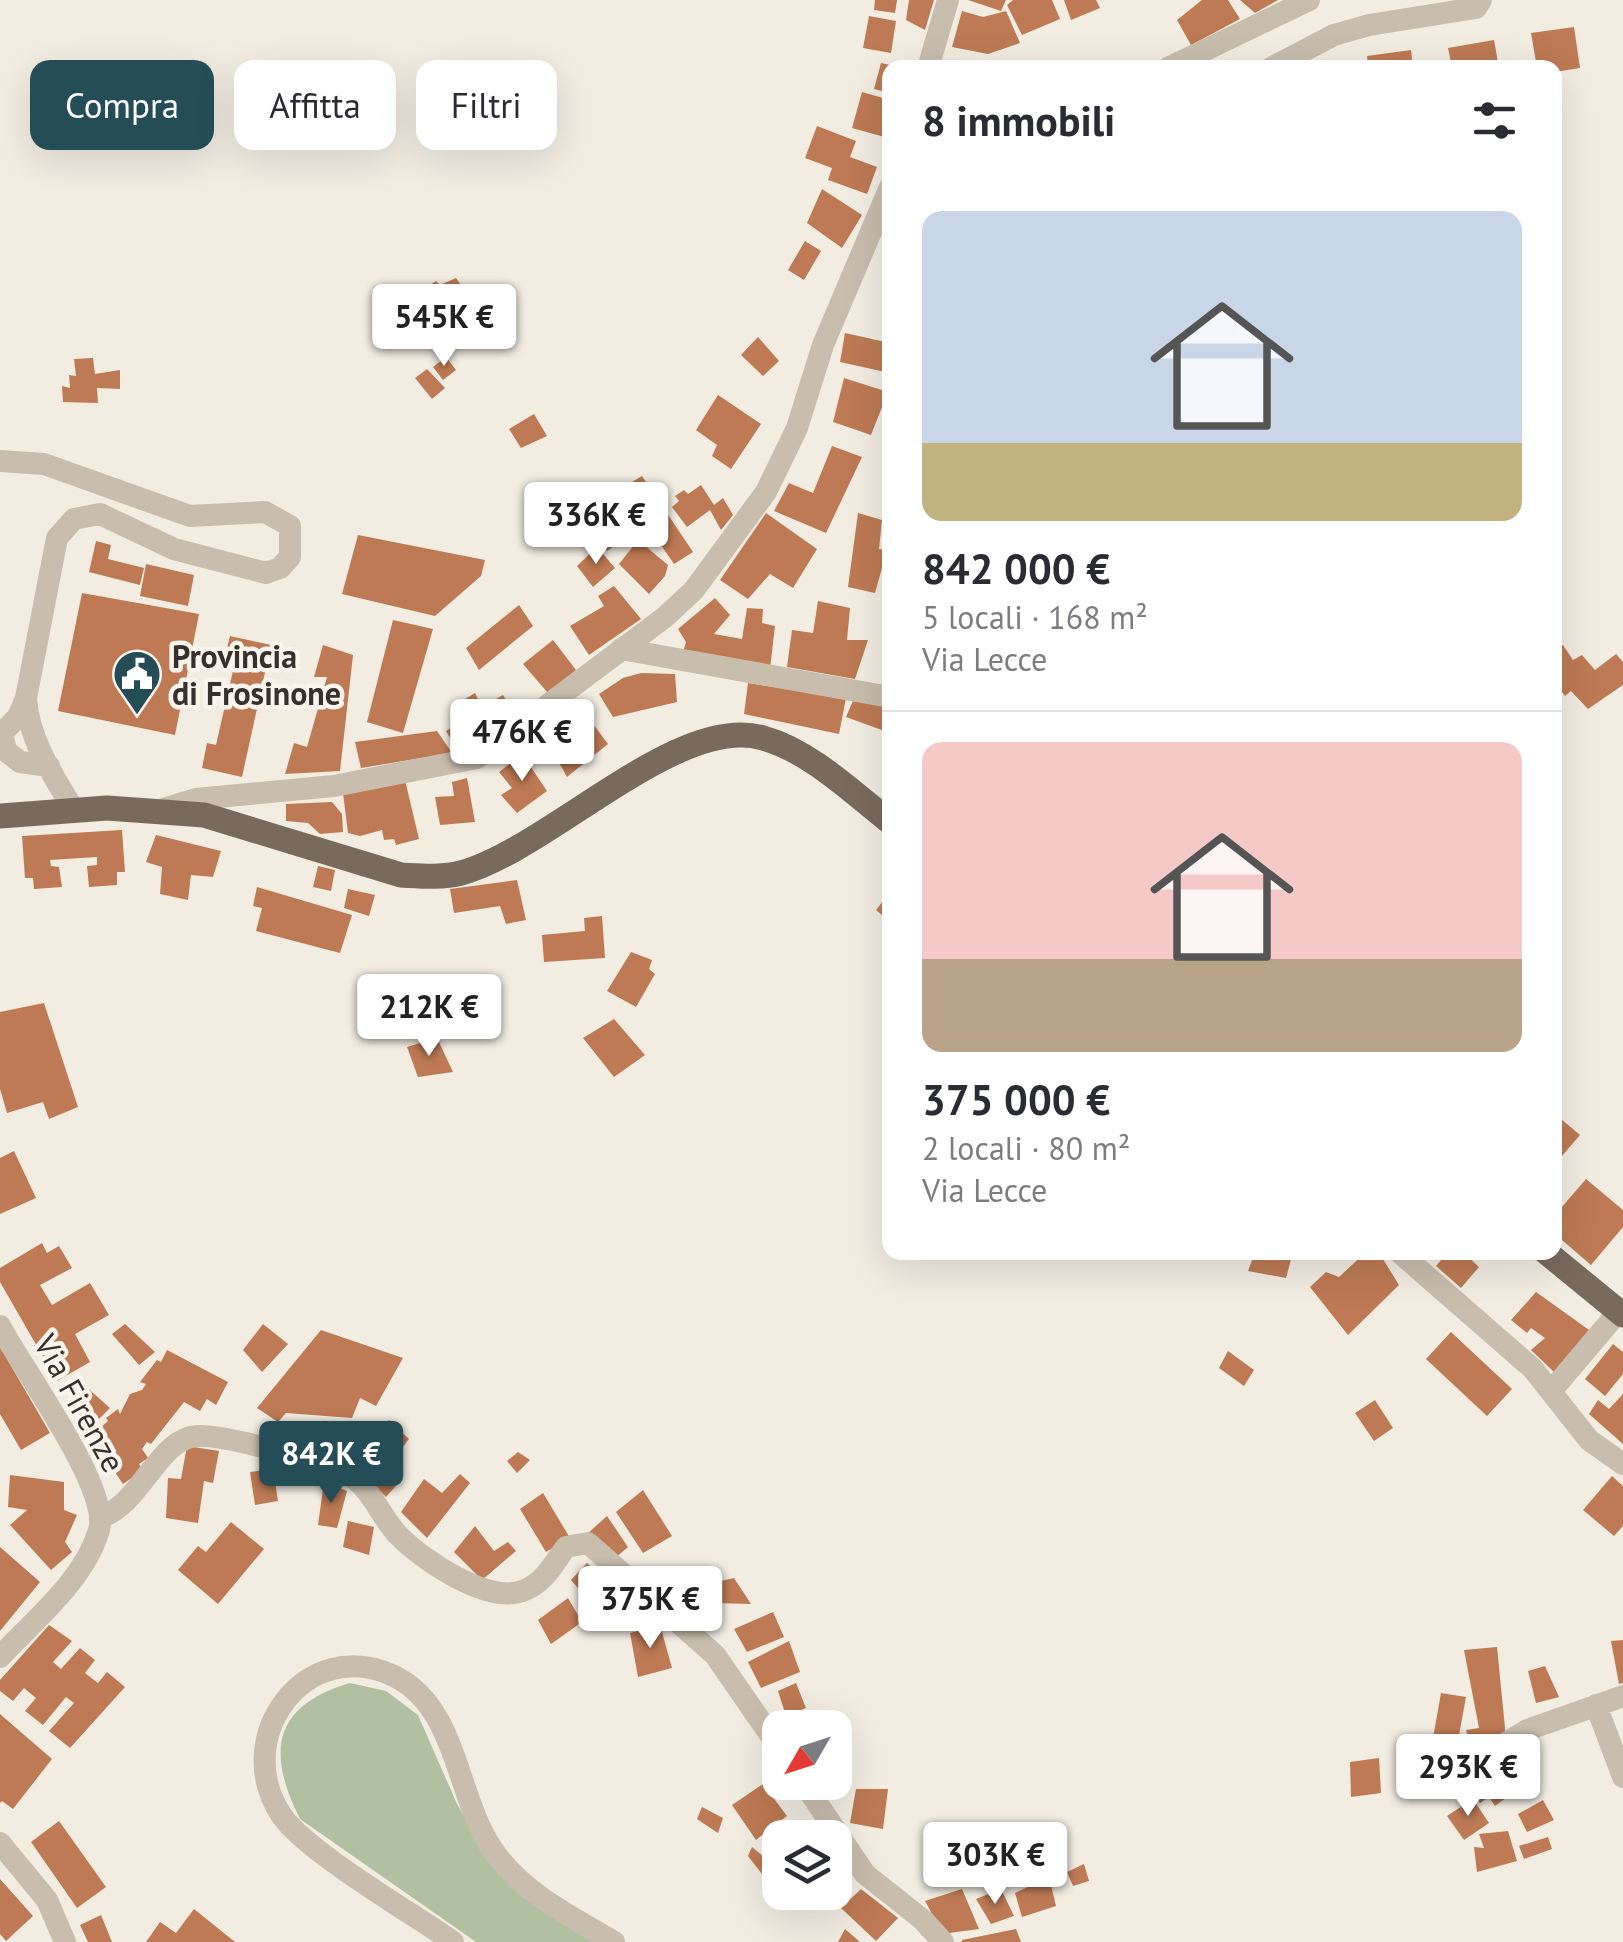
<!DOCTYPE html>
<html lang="it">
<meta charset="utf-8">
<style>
body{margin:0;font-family:"PT Sans",sans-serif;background:#f7f7f7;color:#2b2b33;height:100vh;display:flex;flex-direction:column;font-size:38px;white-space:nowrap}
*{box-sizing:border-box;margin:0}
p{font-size:32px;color:#7c7c81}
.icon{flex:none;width:55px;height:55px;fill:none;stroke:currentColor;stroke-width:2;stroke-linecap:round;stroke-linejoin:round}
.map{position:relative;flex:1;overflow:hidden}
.details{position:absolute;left:882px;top:60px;width:680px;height:1200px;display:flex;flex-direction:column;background:#fff;border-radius:20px;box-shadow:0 10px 40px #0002}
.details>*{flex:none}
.guide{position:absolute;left:30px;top:60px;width:702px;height:90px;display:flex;gap:20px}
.needle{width:65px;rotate:231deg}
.buttons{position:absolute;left:762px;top:1710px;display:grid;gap:20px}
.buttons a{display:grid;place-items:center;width:90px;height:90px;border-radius:20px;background:#fff;box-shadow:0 10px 40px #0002;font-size:50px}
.price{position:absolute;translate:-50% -85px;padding:0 22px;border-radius:10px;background:#fff;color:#222;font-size:32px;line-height:65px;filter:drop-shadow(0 2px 5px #0008)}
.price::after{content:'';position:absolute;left:50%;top:60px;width:30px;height:22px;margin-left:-15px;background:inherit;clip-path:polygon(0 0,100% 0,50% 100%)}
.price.active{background:#244d57;color:#fff}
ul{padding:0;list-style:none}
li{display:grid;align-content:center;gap:20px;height:530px;padding:0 40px}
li+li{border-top:2px solid #e1e1e2}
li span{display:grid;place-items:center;height:310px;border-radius:20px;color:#555}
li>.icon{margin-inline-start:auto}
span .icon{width:180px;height:180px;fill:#fffc;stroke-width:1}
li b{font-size:42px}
h2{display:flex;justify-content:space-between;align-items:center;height:120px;padding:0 40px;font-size:42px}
.tag{padding:0 35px;border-radius:20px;background:#fff;box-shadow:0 10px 40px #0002;font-size:35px;line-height:90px}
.tag.active{background:#244d57;color:#fff}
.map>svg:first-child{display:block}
</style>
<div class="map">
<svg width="1623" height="1942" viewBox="0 0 1623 1942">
<rect width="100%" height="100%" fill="#f2ece1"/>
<path fill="#b2c0a2" d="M350 1683 386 1691 418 1715 457 1804 499 1875 598 1942H476L300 1819C266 1751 273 1706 350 1683Z"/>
<path fill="#bd7a54" d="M875 0H897L895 13 874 10Z
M909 0H934L925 30 906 20Z
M968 0H1006L1001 11Z
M1013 0H1052L1060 19 1022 35 1007 5Z
M1064 0H1096L1100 8 1071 20Z
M1202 0H1228L1240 19 1191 45 1177 20Z
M1240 0H1278L1255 13Z
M962 11 983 17 1006 11 1020 43 988 54 952 47Z
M869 16 896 21 891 53 863 48Z
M1574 27 1580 68 1555 72V68H1537L1531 33Z
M1494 40 1499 68H1452L1448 48Z
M1411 50 1413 68H1368L1367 56Z
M881 63 890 65V93L874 89Z
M862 92 890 100 888 138 852 128Z
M817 126 856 141 850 157 877 167 867 194 828 180 832 168 805 158Z
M822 189 862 215 842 248 807 223Z
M805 241 821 251 804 280 788 270Z
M456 278 464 289 449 299 455 307 439 318 420 292 436 281 440 285Z
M477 297 486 308 475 318 466 306Z
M845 333 890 343V373L840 362Z
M758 337 779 361 763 376 741 355Z
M446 357 456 370 443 380 433 367Z
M93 358 95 374 120 370V389L97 388 98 403 63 402 62 386 70 388 69 375 76 376 74 359Z
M427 369 445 388 432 399 415 378Z
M844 378 888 392 871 435 833 422Z
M718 395 761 424 731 469 712 456 717 445 696 430Z
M534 414 547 436 521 448 509 429Z
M832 446 862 457 826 533 774 511 789 483 813 493Z
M642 476 693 552 674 564 622 488Z
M701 485 714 505 723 498 733 515 721 530 710 510 687 527 672 507 679 501 675 496 684 490 688 494Z
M620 507 639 529 607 551 589 528Z
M766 513 817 549 793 588 770 574 748 599 720 580Z
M858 513 882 520 879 549 887 550 875 593 848 587Z
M358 535 485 560 481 576 435 616 342 594Z
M638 540 668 565 665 576 649 594 619 564Z
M96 541 111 545 108 559 144 568 140 585 89 572Z
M597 547 615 568 593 587 577 566Z
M146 564 194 575 188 606 140 596Z
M614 586 641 619 589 655 570 626 604 606 598 596Z
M82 593 199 614 175 735 58 711Z
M715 598 730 615 714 634 742 639 747 608 763 609 762 623 775 626 770 669 683 652 686 642 678 629Z
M818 601 850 608 847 640H868L855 679 787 667 792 630 813 633Z
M519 605 533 626 479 670 466 648Z
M393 620 433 629 403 733 367 722Z
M230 636 271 645 242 777 202 768 207 743 216 745 235 662 224 660Z
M553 640 576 670 548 693 523 664Z
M323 645 353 655 340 771 285 774 294 743 307 747 327 677H314Z
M1563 645 1573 660 1582 655 1595 670 1616 654 1623 662V685L1588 709 1571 691 1565 696 1555 683V649Z
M641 673 675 674 677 702 613 717 599 694 623 678Z
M748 683 846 698 839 734 744 714Z
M475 693 482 707 503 695 519 720 458 751 446 731 461 722 452 707Z
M855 696 890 705V733L846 717Z
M584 712 608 744 567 777 556 757 562 749 552 737Z
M437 731 452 753 361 768 355 742Z
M522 754 547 791 517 813 501 795 512 788 499 772Z
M467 778 475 822 440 825 435 797 454 796 452 782Z
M405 780 419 839 396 845 394 839 384 840 382 830 360 836 348 833 343 793Z
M332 802 342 814 343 832 320 834 308 823 286 821V804Z
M122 830 125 872H117V885L89 887 87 866 97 865V857L50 860 51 866 59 867 62 887 34 889 33 878H25L22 836Z
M156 835 221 851 213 877 191 875 188 900 160 894 162 867 146 862Z
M318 866 335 870 331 891 313 887Z
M517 880 526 920 506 924 500 906 454 913 450 889Z
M257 887 352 915 340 953 256 931 262 908 253 906Z
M348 889 375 895 369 916 344 908Z
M890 892V922L876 910Z
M602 916 605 958 544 962 542 935 585 931 584 918Z
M631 952 652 960 649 969 655 974 636 1007 607 991Z
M44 1003 78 1107 49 1119 43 1102 7 1113 0 1089V1012Z
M614 1019 645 1055 614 1077 583 1038Z
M437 1038 453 1072 418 1077 407 1047Z
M1555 1114 1580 1135 1555 1164Z
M14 1151 36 1198 0 1214V1158Z
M1586 1179 1623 1210V1227L1591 1265 1555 1234V1215Z
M42 1243 47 1253 59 1246 72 1268 40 1285 52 1305 90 1283 109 1315 75 1334 90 1362 57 1381 0 1282V1268Z
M1255 1252H1293L1286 1278 1248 1271Z
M1366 1252 1383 1259 1399 1285 1348 1335 1310 1287 1326 1272 1339 1277Z
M1448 1252H1463L1479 1267 1461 1288 1436 1266Z
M1536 1292 1596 1335 1555 1373 1531 1350 1545 1338 1531 1328 1527 1333 1511 1320Z
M125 1324 155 1352 139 1365 112 1334Z
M263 1324 288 1344 262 1372 243 1350Z
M321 1330 403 1358 376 1406 360 1398 352 1418 286 1413 278 1422 257 1408Z
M1451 1332 1512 1389 1487 1416 1426 1359Z
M1613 1344 1623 1352V1374L1605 1396 1585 1379Z
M0 1347 50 1433 21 1450 0 1414Z
M167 1350 228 1382 216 1405 207 1399 200 1411 184 1402 151 1444 147 1442 142 1449 148 1458 139 1464 143 1470 123 1484 91 1436 108 1421 106 1418 118 1409 120 1414 130 1394 142 1390 146 1384 140 1382 157 1360 161 1362Z
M1228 1351 1254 1370 1244 1386 1219 1368Z
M83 1384 110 1408 88 1430 65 1406Z
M1623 1394V1444L1589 1414 1598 1400 1609 1409Z
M1375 1400 1393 1428 1374 1441 1355 1413Z
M389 1420 409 1439 391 1462 368 1444Z
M338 1440 357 1450 350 1469 332 1460Z
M187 1446 219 1451 213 1483 204 1481 198 1523 166 1518 168 1478 181 1479Z
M518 1452 530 1460 517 1473 507 1461Z
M391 1467 402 1479 386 1497 374 1485Z
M273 1469 278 1501 255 1505 250 1472Z
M460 1474 470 1483 427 1538 401 1512 424 1479 442 1493Z
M10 1475 64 1482V1510L77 1515 65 1542 72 1552 51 1570 10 1525 27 1510 8 1507Z
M1612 1476 1623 1486V1526L1614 1536 1583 1510Z
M324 1482 347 1491 337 1528 318 1525Z
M643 1490 672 1536 643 1553 616 1512Z
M543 1493 570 1538 546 1552 520 1509Z
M607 1516 628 1547 615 1558 587 1534Z
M348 1521 374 1527 369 1555 343 1547Z
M231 1522 264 1549 218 1604 178 1570 198 1546 206 1552Z
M475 1526 494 1551 508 1542 516 1551 482 1580 454 1552Z
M0 1547 40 1582 0 1631Z
M587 1563 621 1596 603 1617 571 1580Z
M734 1578 751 1604 716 1603 691 1617 672 1592Z
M568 1598 582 1622 551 1644 538 1620Z
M773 1612 784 1637 747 1652 734 1629Z
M49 1625 72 1641 53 1662 61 1669 80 1648 95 1660 85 1673 98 1683 107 1672 125 1687 70 1748 49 1731 74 1703 66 1697 43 1725 25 1711 36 1698 24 1688 13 1701 0 1691V1680Z
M660 1625 672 1668 638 1677 630 1633Z
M1623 1640V1683L1619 1684 1611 1641Z
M789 1641 800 1672 761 1688 748 1662Z
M1497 1647 1506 1738 1472 1753 1466 1730 1479 1728 1464 1650Z
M1545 1666 1559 1697 1536 1703 1528 1671Z
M796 1683 806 1708 786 1716 778 1691Z
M1441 1693 1466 1697 1452 1773 1428 1766Z
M0 1714 52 1759 13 1809 2 1801 0 1803Z
M1379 1758 1381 1793 1351 1797 1350 1762Z
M1504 1759 1521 1787 1495 1806 1489 1797 1480 1803 1466 1784Z
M763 1784 787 1816 756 1840 732 1805Z
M856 1789H888L883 1829 850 1823Z
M1473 1799 1489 1823 1464 1840 1447 1816Z
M1543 1800 1554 1820 1527 1832 1518 1814Z
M702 1807 723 1818 718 1833 697 1819Z
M59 1821 106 1887 77 1908 31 1842Z
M796 1824 817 1838H786Z
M1508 1831 1517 1861 1477 1872 1474 1847 1484 1848 1479 1834Z
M1548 1837 1552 1849 1524 1859 1519 1846Z
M752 1847 775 1866 771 1874 780 1882 773 1888 748 1856Z
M1084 1864 1089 1881 1073 1886 1067 1872Z
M1049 1877 1056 1906 1022 1917 1015 1893Z
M0 1879 33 1916 6 1941 0 1934Z
M861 1889 898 1918 876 1941 841 1908Z
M962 1889 979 1929 949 1933 938 1925 925 1901Z
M1001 1889 1014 1916 991 1924 976 1899Z
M789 1892H805L791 1907 784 1898Z
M194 1909 235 1942H146L160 1922 176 1933Z
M101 1915 112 1942H88L80 1925Z
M845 1929 860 1942H838Z
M1016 1929 1021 1942H962V1940Z"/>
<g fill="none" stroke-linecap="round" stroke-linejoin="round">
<path stroke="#c9bdad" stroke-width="22" d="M928 68 948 0
M1168 68 1309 0
M1271 68 1334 35 1369 25 1476 8 1481 0
M0 461 44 464 190 516 265 512 290 526V557L280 568 266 573 174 549 100 514 74 519 57 538 26 698C28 738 53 776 74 810
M621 649 890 697
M26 698 18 717 2 733 6 751 20 762 49 766
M160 810 196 799 334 786 477 758 665 617 694 590 766 492 797 428 823 345 890 187
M1399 1252 1533 1369 1589 1440 1623 1464
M0 1326C22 1368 111 1489 99 1530 84 1581 34 1620 0 1657
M1553 1389 1619 1311
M101 1517C141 1504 159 1438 197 1436 222 1434 330 1463 351 1476 372 1490 381 1517 398 1535 422 1560 490 1606 525 1590 545 1582 554 1563 566 1547L588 1543 715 1655 780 1749
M1596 1705 1623 1777
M1464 1769 1527 1730 1623 1696
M803 1782 865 1874 923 1920 943 1942
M0 1843 47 1900 65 1942
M453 1942C412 1913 307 1852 282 1816 229 1738 306 1634 394 1676 461 1709 455 1803 498 1857 527 1895 574 1918 614 1942"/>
<path stroke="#796a5e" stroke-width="25" d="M0 816 107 808 204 815 401 875C421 876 441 878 461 873 549 849 678 713 763 738 810 751 852 792 890 822
M1546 1252 1623 1315"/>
</g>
<defs>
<g id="civic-pin" transform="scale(2.5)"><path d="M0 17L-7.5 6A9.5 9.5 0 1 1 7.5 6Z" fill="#244d57" stroke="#f9f5ed"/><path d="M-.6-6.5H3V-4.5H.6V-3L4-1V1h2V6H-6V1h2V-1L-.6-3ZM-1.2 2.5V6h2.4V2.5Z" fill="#fff"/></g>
</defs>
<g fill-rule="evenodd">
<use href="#civic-pin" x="137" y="674"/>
</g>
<g text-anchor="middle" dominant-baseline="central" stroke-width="9" stroke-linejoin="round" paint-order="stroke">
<g font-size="32" font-weight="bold" fill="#38312b" stroke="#f9f5ed" text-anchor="start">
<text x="172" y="656">Provincia<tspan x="172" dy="37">di Frosinone</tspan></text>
</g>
<g font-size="32" fill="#38312b" stroke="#f9f5ed">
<text transform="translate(80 1403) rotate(61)">Via Firenze</text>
</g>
</g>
</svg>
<div class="buttons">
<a><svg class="needle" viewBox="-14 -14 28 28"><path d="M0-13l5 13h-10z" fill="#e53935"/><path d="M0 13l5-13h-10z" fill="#7c7c81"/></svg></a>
<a><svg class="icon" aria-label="layers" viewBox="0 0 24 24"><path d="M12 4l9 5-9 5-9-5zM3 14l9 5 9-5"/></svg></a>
</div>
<b class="price" style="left:444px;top:369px">545K €</b>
<b class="price" style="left:596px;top:567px">336K €</b>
<b class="price" style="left:522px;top:784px">476K €</b>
<b class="price" style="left:429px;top:1059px">212K €</b>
<b class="price active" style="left:331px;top:1506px">842K €</b>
<b class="price" style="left:650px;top:1651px">375K €</b>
<b class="price" style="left:1468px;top:1819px">293K €</b>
<b class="price" style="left:995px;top:1907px">303K €</b>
<div class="guide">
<a class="tag active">Compra</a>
<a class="tag">Affitta</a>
<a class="tag">Filtri</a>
</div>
<section class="details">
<h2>8 immobili<svg class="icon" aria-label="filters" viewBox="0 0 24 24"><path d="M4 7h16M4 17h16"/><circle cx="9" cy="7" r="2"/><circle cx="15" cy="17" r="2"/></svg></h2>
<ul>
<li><span style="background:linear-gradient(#c9d6e8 75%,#c2b280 0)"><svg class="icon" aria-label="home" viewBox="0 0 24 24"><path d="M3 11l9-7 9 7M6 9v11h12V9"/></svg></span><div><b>842 000 €</b><p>5 locali · 168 m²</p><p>Via Lecce</p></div></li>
<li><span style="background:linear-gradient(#f6c9c9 70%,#b9a48a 0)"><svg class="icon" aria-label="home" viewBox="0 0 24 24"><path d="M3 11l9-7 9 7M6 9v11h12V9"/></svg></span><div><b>375 000 €</b><p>2 locali · 80 m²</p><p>Via Lecce</p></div></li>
</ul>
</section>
</div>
